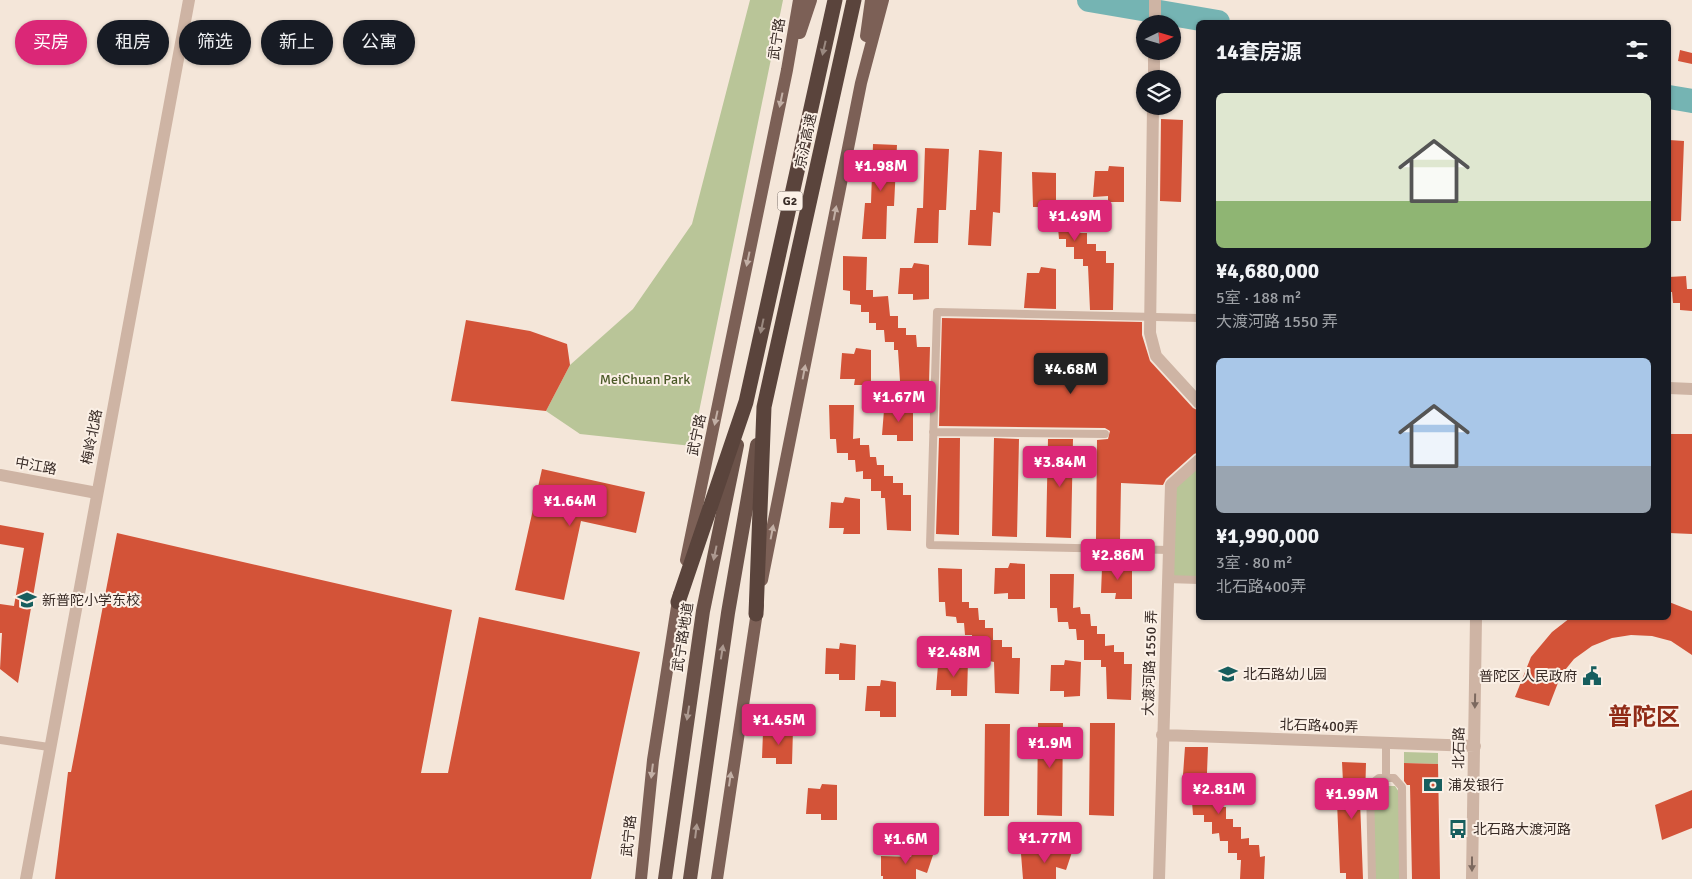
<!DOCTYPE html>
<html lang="zh">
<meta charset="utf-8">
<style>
body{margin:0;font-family:Signika,"Noto Sans SC",sans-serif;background:#242831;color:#f1f3f6;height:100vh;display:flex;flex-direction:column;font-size:19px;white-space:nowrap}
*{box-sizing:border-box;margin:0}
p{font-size:16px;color:#9ea1a6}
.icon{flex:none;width:28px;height:28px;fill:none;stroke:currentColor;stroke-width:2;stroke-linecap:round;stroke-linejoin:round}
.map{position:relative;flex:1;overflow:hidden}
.details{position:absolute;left:1196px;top:20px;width:475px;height:600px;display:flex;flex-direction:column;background:#171b24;border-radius:8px;box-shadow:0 1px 4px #0004}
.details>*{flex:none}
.guide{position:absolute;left:15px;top:20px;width:475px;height:45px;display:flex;gap:10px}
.needle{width:32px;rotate:85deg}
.buttons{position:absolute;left:1136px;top:15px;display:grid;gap:10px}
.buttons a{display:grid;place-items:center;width:45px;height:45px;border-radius:50%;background:#171b24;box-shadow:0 1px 4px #0004;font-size:25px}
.price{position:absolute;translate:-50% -42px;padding:0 11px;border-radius:5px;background:#db2777;color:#fff;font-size:16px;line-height:32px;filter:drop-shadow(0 1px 2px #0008)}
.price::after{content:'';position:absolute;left:50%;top:30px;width:15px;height:11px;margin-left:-8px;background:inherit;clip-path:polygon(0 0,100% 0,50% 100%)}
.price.current{background:#222;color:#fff}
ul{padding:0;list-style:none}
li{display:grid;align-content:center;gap:10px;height:265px;padding:0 20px}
li span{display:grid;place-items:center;height:155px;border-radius:8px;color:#555}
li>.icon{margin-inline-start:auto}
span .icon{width:90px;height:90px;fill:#fffc;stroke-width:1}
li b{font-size:21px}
h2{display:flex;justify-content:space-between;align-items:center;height:60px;padding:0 20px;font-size:21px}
.chip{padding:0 18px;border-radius:22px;background:#171b24;box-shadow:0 1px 4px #0004;font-size:18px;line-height:45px}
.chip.current{background:#db2777;color:#fff}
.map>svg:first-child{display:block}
</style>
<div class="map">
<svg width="1692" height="879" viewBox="0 0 1692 879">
<rect width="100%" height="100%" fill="#f4e6d9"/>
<path fill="#b9c598" d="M750 0H783L692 446 580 434 546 411 570 365 633 309 692 224Z
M1199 460V579H1167L1171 485Z
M1404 752 1438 753V764L1404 763Z
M1379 786H1395L1399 792 1400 879H1374L1373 790Z"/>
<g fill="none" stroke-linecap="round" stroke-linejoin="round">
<path stroke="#75b4b3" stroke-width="24" d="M1089 0 1218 22
M1669 97 1692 101"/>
</g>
<path fill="#d35338" d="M1680 50 1692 53V64L1678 61Z
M1161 119 1183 120 1181 202 1160 201Z
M1669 140 1684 141 1681 221H1669Z
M873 144 897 145 894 206H887L886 239H862L865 203H871Z
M925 148 949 149 946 210H939L938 243H914L917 208H923Z
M979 150 1002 152 1000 213 993 212 991 246 968 245 970 210H976Z
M1109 166 1124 167V202H1108V196L1093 197 1095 171H1108Z
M1032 172 1056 173V207L1063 206V213H1072L1073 225H1079V233H1087V244H1096V251H1106V263H1114L1113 310H1090L1088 266H1083V259H1074V247H1066V239H1059L1058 228H1051L1050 221 1040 220 1039 207H1033Z
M843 256 867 257 866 290H873V297L888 296 890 316H898V328H906V335H916L917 347H930L929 382 900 381 898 350H894V342H885L884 330H876V323H869V312H861V305L850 304V291L843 290Z
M914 263 929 265V299L913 300V294H898L900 268H912Z
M1041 267 1056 269V309L1024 308 1027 273H1039Z
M1686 276 1687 289H1692V311L1680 310V303H1673L1672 292H1669V277Z
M942 318 1142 322V335L1150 361 1193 408 1199 411V452L1194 454 1166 479 1163 485 1121 483 1120 541 1096 540 1097 440 1108 439 1110 431 1105 428 939 426Z
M466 320 530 331 567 344 570 365 546 411 451 401Z
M856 348 871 350V385H854L855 379H840L842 353 854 354Z
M829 405H854L853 439 860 438V445H869L870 457H876L877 465H884V476H893V483H903V495H911V531L887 530 885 498H881V491H871V479H863V471L856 472 855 460H848V453H837L836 439H830Z
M898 405 913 406V441H897V435H882L884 410H897Z
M1669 434H1692V534L1669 533Z
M939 438H960L959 535 936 534Z
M994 438 1019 439 1017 537 992 536Z
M1048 439H1073L1071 538 1046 537Z
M542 469 645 492 636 533 581 521 564 600 515 590Z
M845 497 860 499V534H843L844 528H829L831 502 843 503Z
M0 525 44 533 18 683 0 669 2 633H0V604L14 606 24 548 0 544Z
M117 533 452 610 421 773H448L479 617 640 652 591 879H55L68 772H71Z
M1010 563 1025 564V599H1008V593L994 594 995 568H1008Z
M1117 563 1132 564V599H1115L1116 593H1101L1102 568H1115Z
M938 568 962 569V602H969V608H978L979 620H985V628H993V640H1002V647H1012V658H1020L1019 694 995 693 994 662 989 661V654H972V635H965L964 623H957L956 617 946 616 945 602H939Z
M1050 574H1074L1073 608 1080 607 1081 614H1090L1091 626H1097V634H1105V646L1114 645V652H1124V664H1132L1131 700 1107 699 1106 667H1101V660H1084V640H1077L1076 629H1069L1068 622H1058L1057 608H1050Z
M1669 602 1692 611V655L1671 641 1652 636 1631 635 1612 638 1592 646 1574 659 1561 675 1549 706 1515 697 1531 657 1552 632 1570 618H1669Z
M840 643 856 645 855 680H839V674H825L826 648 839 649Z
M952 660 968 661 967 696H951V690H936L938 665H951Z
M1065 660 1081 662 1080 696 1064 697V691H1050L1051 665H1064Z
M881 680 896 682V717H880V711H865L867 686H880Z
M1038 723H1063L1062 816 1037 815Z
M1090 723H1115L1114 816 1089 815Z
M985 724H1010L1009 816H984Z
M777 728 793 729 792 764H776V758H762L763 732 776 733Z
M1185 747H1208L1206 798 1216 800V807H1226V819H1233V827H1241V839L1249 838V845H1259L1260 857 1265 856 1264 879H1240L1241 860H1237V853H1228V841H1220L1219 833 1212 834V822H1204V815H1193L1191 789H1182Z
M1342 762 1366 763 1365 800 1360 801 1363 879H1346V873H1340L1337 802H1344Z
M1404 763 1438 764 1440 879H1412L1410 785H1407L1404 781Z
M822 784 837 785V820H821V814H806L808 788 820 789Z
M1692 790V828L1662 840 1655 805Z
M1054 843 1072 852 1066 870 1056 867V879H1023L1021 854H1051Z
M914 846 933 855 927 873 916 869V879H883V876H881V856L911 857Z"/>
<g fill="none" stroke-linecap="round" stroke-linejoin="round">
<path stroke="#ceb4a4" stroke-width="8" d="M933 432 1105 434
M1169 550 930 545 937 312 1199 318
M1167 579 1199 580
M0 740 49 747
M1386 777V744
M1372 879 1370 785 1379 778H1394L1402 787 1403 879"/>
<path stroke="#ceb4a4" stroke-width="12" d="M1155 24V0
M1154 79V51
M1153 106 1150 333 1156 356 1199 403
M1669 388 1692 389
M1162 735 1475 746
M1159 879 1171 485 1199 460
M1472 879 1476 618"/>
<path stroke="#ceb4a4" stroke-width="12" d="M0 475 97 493
M26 879 189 0"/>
<path stroke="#7c6056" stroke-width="12" d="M800 33 811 0
M866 36 871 0
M686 560 787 70 799 0
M762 580 861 83 883 0
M641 879 653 760 679 594
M717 879 758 605"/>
<path stroke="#6b5249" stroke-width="14" d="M665 879 703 611 737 445
M690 879 728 613 757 445"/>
<path stroke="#5a443c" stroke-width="15" d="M678 602 746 402 835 0
M756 614 764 407 854 0"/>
</g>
<defs><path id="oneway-solid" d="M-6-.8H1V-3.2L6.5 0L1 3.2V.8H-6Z" transform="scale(1.25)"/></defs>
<g fill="#9a8980">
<use href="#oneway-solid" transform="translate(824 48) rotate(103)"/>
<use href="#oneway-solid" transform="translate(762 326) rotate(102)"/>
</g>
<g fill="#c2afa5">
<use href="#oneway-solid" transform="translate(781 100) rotate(102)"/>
<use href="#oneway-solid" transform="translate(835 213) rotate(-79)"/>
<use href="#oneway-solid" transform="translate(748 259) rotate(102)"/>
<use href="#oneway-solid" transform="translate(804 372) rotate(-79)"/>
<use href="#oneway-solid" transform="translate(716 418) rotate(102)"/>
<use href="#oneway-solid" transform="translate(772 532) rotate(-79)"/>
<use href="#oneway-solid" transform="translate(652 771) rotate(97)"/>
<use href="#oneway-solid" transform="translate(730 779) rotate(-82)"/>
</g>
<g fill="#ac9990">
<use href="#oneway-solid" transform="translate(715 553) rotate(102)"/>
<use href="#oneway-solid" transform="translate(722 652) rotate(-81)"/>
<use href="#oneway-solid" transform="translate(688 713) rotate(99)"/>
<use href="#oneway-solid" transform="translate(696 831) rotate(-83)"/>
</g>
<g fill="#7c695f">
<use href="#oneway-solid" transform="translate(1475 701) rotate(91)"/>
<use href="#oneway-solid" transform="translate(1472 864) rotate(90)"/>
</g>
<defs>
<g id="school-bare" transform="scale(1.5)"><path d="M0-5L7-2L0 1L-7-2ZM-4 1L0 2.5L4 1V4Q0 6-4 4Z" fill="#175e5e" stroke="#fbf0e6" stroke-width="2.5" paint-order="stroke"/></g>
<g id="civic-bare" transform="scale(1.5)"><path d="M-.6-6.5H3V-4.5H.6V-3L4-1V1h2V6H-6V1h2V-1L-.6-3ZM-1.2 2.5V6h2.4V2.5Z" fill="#175e5e" stroke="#fbf0e6" stroke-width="2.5" paint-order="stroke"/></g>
<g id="bank-bare" transform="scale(1.5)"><path d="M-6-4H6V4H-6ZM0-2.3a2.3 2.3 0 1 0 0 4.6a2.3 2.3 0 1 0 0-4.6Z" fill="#175e5e" stroke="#fbf0e6" stroke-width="2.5" paint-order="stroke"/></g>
<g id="bus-bare" transform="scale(1.5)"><path d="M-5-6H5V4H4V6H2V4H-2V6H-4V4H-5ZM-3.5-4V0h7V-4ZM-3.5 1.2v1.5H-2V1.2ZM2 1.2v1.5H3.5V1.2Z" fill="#175e5e" stroke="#fbf0e6" stroke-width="2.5" paint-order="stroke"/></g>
</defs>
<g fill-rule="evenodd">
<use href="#school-bare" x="27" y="600"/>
<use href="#school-bare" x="1228" y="674"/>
<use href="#civic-bare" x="1592" y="676"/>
<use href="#bank-bare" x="1433" y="785"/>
<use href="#bus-bare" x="1458" y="829"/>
</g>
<g text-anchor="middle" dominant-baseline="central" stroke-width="4" stroke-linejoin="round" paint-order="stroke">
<rect fill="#fbf0e6" stroke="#726660" stroke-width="1" x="777.5" y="191.5" width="25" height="19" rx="4"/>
<g font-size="12" font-weight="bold" fill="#382b26">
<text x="790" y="201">G2</text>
</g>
<g font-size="14" fill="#382b26" stroke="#fbf0e6">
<text transform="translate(777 39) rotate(-81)">武宁路</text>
<text transform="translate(806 141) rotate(-78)">京沪高速</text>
<text transform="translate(697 435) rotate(-78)">武宁路</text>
<text transform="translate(92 437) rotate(-79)">梅岭北路</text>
<text transform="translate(36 466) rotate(10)">中江路</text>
<text transform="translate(683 637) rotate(-81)">武宁路地道</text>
<text transform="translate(1150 663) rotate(-88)">大渡河路 1550 弄</text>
<text transform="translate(1319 726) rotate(2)">北石路400弄</text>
<text transform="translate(1459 748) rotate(-89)">北石路</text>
<text transform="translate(629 836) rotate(-84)">武宁路</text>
</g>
<g font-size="14" fill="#4a5927" stroke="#fbf0e6">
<text x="645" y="379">MeiChuan Park</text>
</g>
<g font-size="14" fill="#382b26" stroke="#fbf0e6" text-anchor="start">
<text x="42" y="600">新普陀小学东校</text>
<text x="1243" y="674">北石路幼儿园</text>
<text x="1577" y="676" text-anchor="end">普陀区人民政府</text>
<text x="1448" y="785">浦发银行</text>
<text x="1473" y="829">北石路大渡河路</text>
</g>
<g font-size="24" font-weight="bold" fill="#902b17" stroke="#fbf0e6">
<text x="1644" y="717">普陀区</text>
</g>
</g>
</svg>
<div class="buttons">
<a><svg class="needle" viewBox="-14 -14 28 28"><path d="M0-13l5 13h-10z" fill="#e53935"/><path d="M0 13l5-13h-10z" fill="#9ea1a6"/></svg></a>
<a><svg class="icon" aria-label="layers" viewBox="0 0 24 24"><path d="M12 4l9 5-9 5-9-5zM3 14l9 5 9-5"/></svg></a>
</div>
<b class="price" style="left:881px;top:192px">¥1.98M</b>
<b class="price" style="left:1075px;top:242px">¥1.49M</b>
<b class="price current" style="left:1071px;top:395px">¥4.68M</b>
<b class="price" style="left:899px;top:423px">¥1.67M</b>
<b class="price" style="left:1060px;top:488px">¥3.84M</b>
<b class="price" style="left:570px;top:527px">¥1.64M</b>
<b class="price" style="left:1118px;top:581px">¥2.86M</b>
<b class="price" style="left:954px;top:678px">¥2.48M</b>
<b class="price" style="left:779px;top:746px">¥1.45M</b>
<b class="price" style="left:1050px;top:769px">¥1.9M</b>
<b class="price" style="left:1219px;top:815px">¥2.81M</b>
<b class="price" style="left:1352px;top:820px">¥1.99M</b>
<b class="price" style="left:1045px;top:864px">¥1.77M</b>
<b class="price" style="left:906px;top:865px">¥1.6M</b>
<div class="guide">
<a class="chip current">买房</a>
<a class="chip">租房</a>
<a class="chip">筛选</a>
<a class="chip">新上</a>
<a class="chip">公寓</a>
</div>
<section class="details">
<h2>14套房源<svg class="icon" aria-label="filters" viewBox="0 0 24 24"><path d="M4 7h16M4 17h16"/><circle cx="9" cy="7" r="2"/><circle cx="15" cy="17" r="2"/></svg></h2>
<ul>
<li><span style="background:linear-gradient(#dfe7d0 70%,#8fb573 0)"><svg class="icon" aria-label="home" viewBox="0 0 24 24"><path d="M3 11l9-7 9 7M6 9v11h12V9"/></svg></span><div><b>¥4,680,000</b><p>5室 · 188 m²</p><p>大渡河路 1550 弄</p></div></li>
<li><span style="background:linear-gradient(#a9c7e8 70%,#9aa5b1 0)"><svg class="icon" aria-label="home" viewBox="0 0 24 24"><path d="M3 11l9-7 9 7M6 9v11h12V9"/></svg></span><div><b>¥1,990,000</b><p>3室 · 80 m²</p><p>北石路400弄</p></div></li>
</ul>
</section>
</div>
